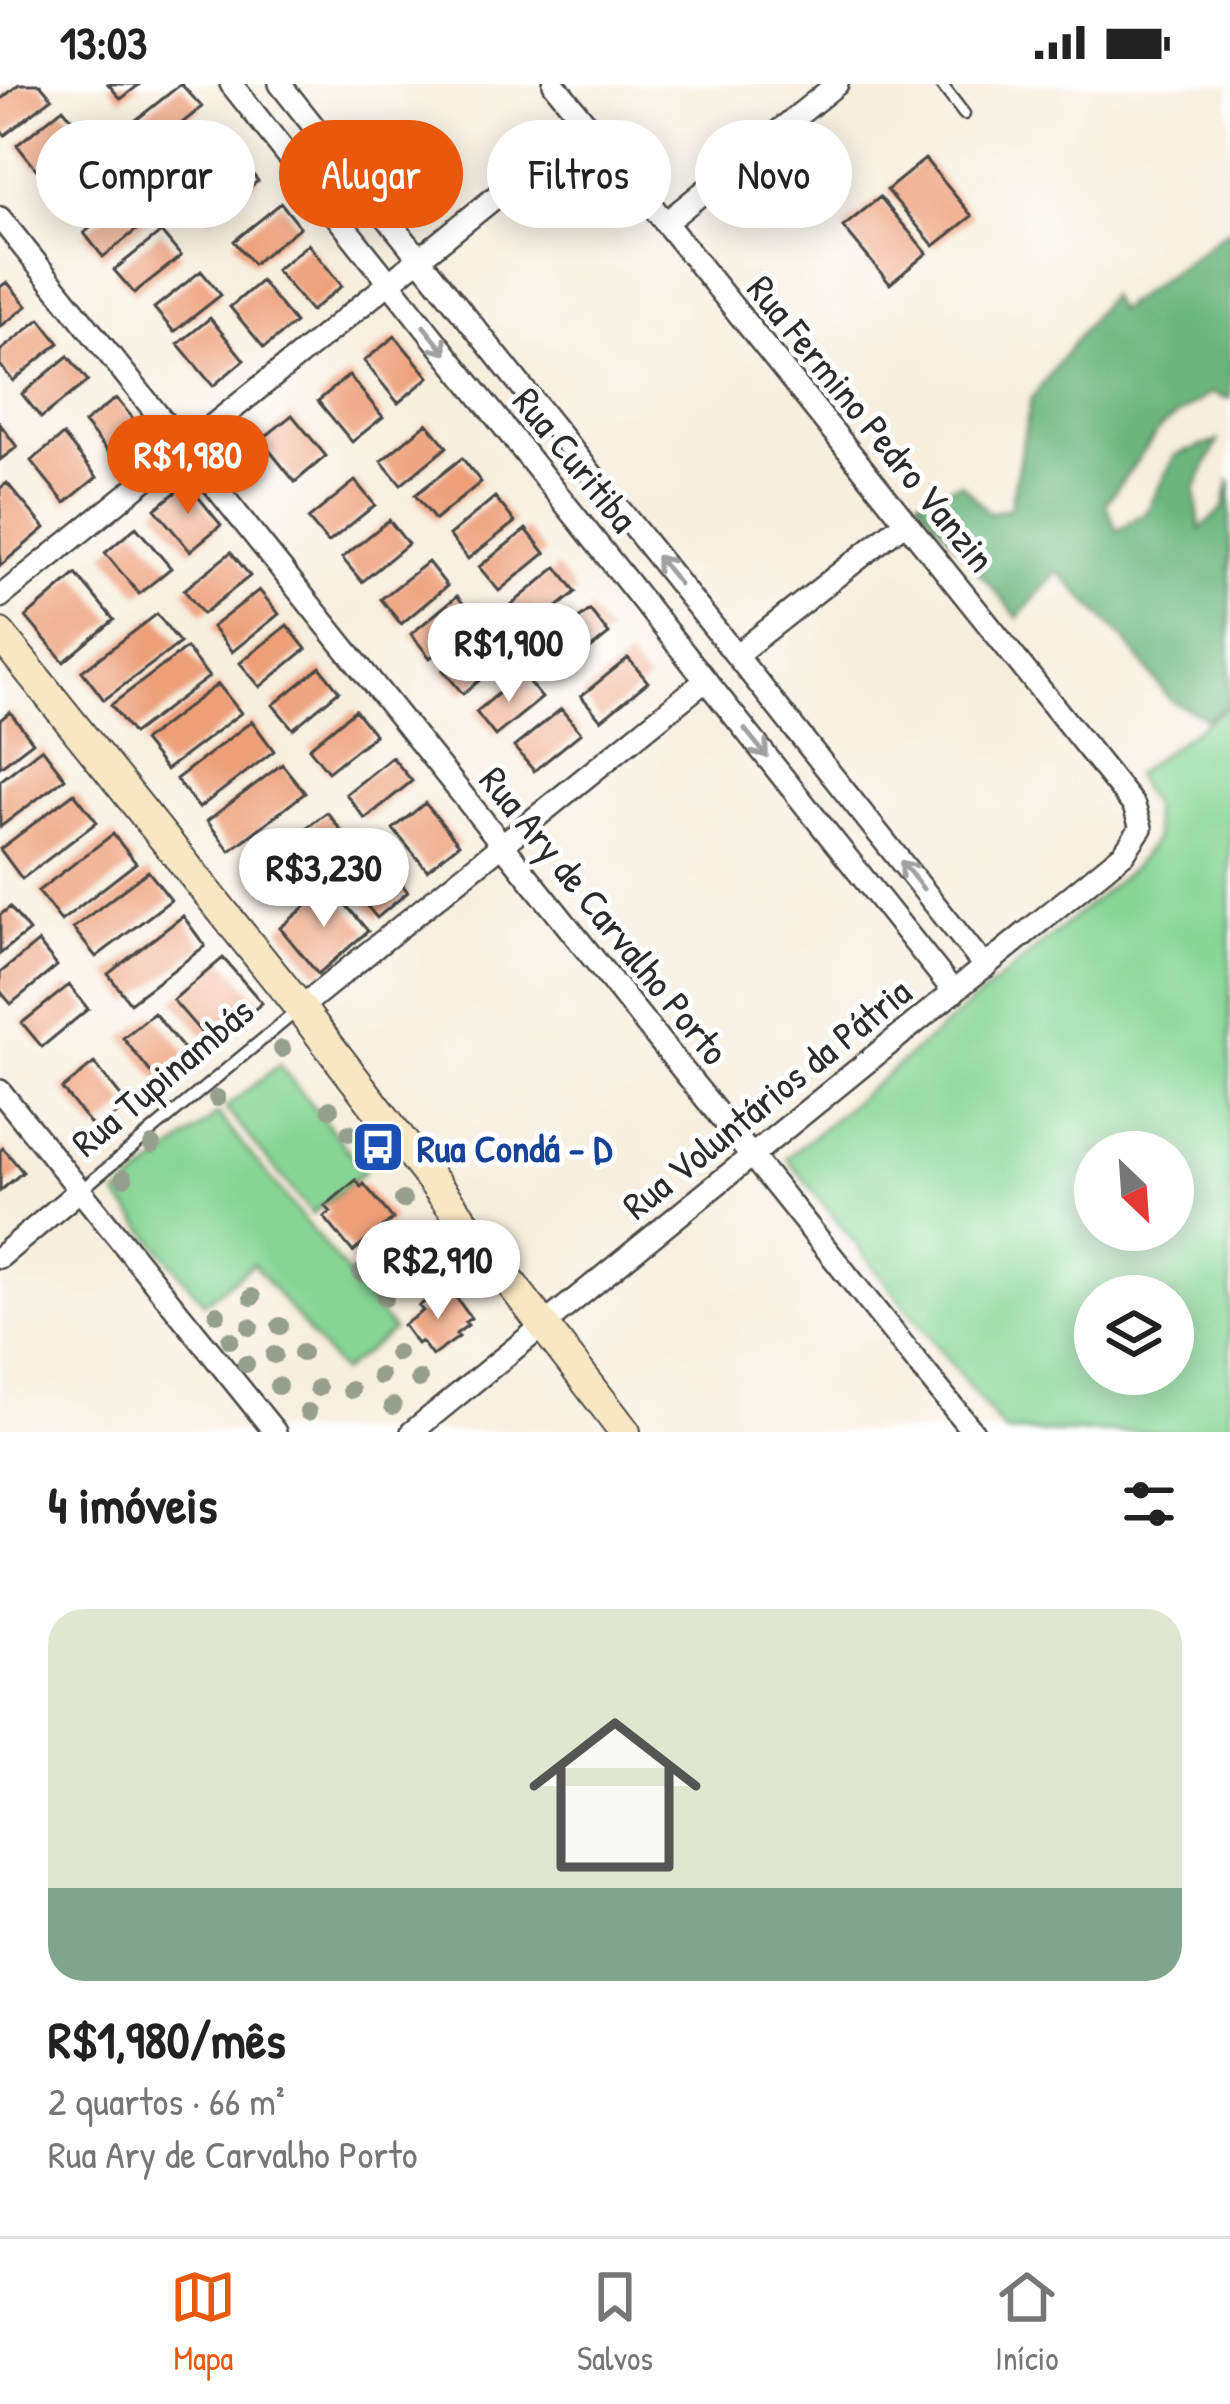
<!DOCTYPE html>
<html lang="pt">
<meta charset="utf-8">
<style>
body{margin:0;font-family:"Patrick Hand",sans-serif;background:#f2f2f2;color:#222;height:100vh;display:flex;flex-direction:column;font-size:45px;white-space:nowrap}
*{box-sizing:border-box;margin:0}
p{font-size:39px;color:#767676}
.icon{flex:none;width:66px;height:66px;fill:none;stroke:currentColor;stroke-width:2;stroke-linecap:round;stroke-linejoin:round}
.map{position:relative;height:1348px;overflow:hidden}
.panel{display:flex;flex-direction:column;background:#fff;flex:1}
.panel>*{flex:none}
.hud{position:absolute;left:36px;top:36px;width:1158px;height:108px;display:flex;gap:24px}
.needle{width:78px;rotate:155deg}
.buttons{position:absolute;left:1074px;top:1047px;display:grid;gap:24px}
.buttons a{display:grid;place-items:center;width:120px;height:120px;border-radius:50%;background:#fff;box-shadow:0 6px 30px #0003;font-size:60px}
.price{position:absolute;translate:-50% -102px;padding:0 27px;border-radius:42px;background:#fff;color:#222;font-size:39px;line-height:78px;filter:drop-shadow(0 3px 6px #0008)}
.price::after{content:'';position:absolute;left:50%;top:72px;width:36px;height:27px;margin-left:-18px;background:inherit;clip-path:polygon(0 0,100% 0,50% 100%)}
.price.active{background:#ea580c;color:#fff}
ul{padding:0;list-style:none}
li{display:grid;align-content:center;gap:24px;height:636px;padding:0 48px}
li+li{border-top:3px solid #e0e0e0}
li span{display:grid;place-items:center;height:372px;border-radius:36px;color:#555}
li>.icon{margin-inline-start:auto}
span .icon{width:216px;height:216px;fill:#fffc;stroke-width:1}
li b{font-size:51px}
h2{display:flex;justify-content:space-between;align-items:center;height:144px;padding:0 48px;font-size:51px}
.chip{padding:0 42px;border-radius:54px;background:#fff;box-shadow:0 6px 30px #0003;font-size:42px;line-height:108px}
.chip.active{background:#ea580c;color:#fff}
.status{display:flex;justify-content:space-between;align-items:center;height:84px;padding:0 60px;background:#fff;direction:ltr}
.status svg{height:33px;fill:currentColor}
.dock{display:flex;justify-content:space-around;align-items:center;height:168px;border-top:3px solid #e0e0e0;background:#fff;font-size:33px;color:#767676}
.dock a{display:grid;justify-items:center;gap:6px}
.dock .active{color:#ea580c}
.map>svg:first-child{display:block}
</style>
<div class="status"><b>13:03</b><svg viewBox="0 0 49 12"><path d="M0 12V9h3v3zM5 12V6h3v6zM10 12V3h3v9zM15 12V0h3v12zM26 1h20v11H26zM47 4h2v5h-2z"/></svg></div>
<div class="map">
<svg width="1230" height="1348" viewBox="0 0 1230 1348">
<rect width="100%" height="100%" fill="#fff"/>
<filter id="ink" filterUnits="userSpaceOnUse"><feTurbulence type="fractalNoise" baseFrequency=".00833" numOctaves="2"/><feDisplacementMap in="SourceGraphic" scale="24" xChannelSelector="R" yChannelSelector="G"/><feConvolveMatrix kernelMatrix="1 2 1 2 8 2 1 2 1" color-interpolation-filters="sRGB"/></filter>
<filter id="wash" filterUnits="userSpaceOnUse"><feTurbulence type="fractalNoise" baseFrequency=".004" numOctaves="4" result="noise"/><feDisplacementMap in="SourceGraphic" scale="48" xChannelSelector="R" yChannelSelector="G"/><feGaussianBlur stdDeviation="2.7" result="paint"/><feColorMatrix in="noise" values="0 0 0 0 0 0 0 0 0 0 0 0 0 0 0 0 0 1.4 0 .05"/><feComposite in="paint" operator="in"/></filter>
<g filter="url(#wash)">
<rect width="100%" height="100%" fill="#f7eede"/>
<path fill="#86d594" stroke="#588060" stroke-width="3" fill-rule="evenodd" d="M1230 620V1348H1005L787 1074 1134 783 1155 755 1151 721 1134 691ZM1173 1068V1146H1095V1068ZM1173 1212V1290H1095V1212Z
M279 981 365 1087 312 1130 225 1024Z
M218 1030 393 1246 341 1288 253 1180 204 1219 117 1112Z"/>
<path fill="#6cb67e" stroke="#4c7054" stroke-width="3" d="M1230 145V315L1211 309 1162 342 1106 419 1117 447 1147 427 1175 371 1218 357 1195 405 1200 445 1224 423 1230 395V620L1208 635 1170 616 1125 556 1057 487 1018 534 917 415 961 399 989 429 1010 424 1031 315 1109 211 1117 227Z"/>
<g id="blocks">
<path fill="#ed9f78" d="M19 0H40L52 14 5 51 0 45V16Z
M108 0H140L121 15Z
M181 0 202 23 156 60 136 36Z
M63 24 83 48 36 85 17 61Z
M219 47 258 97 210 134 171 83Z
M97 72 116 96 70 134 50 110Z
M925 75 972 132 934 162 887 106Z
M130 111 150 135 103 173 84 149Z
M880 113 927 169 890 200 843 143Z
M281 119 300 143 253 180 234 157Z
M161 148 181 172 134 209 114 186Z
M308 160 342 202 311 227 276 186Z
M201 187 221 211 174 248 154 224Z
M261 197 295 239 264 264 230 223Z
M7 198 27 222 0 243V203Z
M210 234 244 276 213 302 178 260Z
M40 235 59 259 13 297 0 281V267Z
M395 252 429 293 398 319 364 277Z
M68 272 88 297 41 334 22 310Z
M349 291 383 333 352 358 318 317Z
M116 314 150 355 119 381 84 339Z
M292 331 326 372 295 398 261 356Z
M427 339 447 363 401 401 381 377Z
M0 340 17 363 0 376Z
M63 351 97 393 65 419 31 377Z
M462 374 481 398 435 436 415 411Z
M355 397 375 421 328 459 308 435Z
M7 399 45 444 0 482V404Z
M187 399 221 441 190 467 155 425Z
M495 413 515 438 468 475 449 451Z
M389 436 408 460 362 498 342 474Z
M136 443 171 484 139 510 105 469Z
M526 445 545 469 499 507 479 483Z
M231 468 250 492 203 530 184 506Z
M428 478 447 502 401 540 381 515Z
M557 483 576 508 530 545 511 521Z
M76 490 114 536 64 578 26 533Z
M259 506 279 530 232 568 212 543Z
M457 512 477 536 430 574 411 550Z
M590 526 609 550 563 587 543 563Z
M157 530 180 559 104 616 82 587Z
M287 541 306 565 260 603 240 579Z
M490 548 509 572 463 610 443 586Z
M186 564 209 593 133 650 111 621Z
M628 574 648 598 601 636 581 612Z
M320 583 339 607 293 645 273 621Z
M522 590 542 614 495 652 476 628Z
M218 600 241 629 166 686 143 657Z
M561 625 581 649 534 687 514 663Z
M355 626 375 651 328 688 309 664Z
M10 628 33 658 0 683V636Z
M252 637 274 667 199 724 176 695Z
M42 664 65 694 0 743V697Z
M392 673 412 697 365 735 346 710Z
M282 680 305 709 230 767 207 737Z
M74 709 97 738 22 795 0 765Z
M425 719 459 760 427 786 393 745Z
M327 728 349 757 274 814 252 785Z
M113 750 136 779 61 837 38 807Z
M374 767 408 808 377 834 342 792Z
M148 787 171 816 96 873 73 844Z
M330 802 368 847 318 890 280 844Z
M10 823 29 847 0 870V831Z
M183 832 205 862 130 919 108 890Z
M38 858 57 882 11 920 0 907V889Z
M223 874 262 919 212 961 173 916Z
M69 901 88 925 42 963 22 939Z
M154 929 188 970 157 996 123 954Z
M94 979 128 1021 96 1047 62 1005Z
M3 1064 23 1088 0 1107V1067Z
M356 1096 361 1103 364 1100 393 1135 353 1168 324 1133 331 1128 325 1122Z
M450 1205 471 1234 465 1238 468 1241 456 1250 459 1253 432 1272 421 1257 417 1260 403 1241 423 1227 419 1222 440 1206 442 1210Z"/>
</g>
</g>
<g filter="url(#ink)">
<use href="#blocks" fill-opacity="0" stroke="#4a4846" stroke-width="3"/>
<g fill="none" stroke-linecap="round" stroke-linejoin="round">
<g stroke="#4a4846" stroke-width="15">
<path id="lane" d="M941 0 964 30
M81 1106 298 926"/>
</g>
<g stroke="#4a4846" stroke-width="26">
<path id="street" d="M231 0 954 908
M280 0 985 883
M0 134 973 1348
M665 139 837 0
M0 513 586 40
M736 571 905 438
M300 924 706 596
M0 1007 275 1348
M0 1173 80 1106
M412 1348 1124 769 1141 744 1134 722 554 0"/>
</g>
<g stroke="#4a4846" stroke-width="34">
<path id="secondary" d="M0 550 300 924 625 1348"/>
</g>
<use href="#lane" stroke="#fff" stroke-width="10"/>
<use href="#street" stroke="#fff" stroke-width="21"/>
<use href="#secondary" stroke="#f9e7c3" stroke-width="30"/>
</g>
<g fill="#969f8d">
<circle cx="282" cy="965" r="9"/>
<circle cx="217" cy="1014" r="9"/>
<circle cx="330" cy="1025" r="9"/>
<circle cx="349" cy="1049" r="9"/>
<circle cx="152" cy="1061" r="9"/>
<circle cx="370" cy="1072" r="9"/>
<circle cx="124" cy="1094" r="9"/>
<circle cx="403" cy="1116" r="9"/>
<circle cx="361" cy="1189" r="9"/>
<circle cx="252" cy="1213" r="9"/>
<circle cx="385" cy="1214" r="9"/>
<circle cx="217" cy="1230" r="9"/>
<circle cx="280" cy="1242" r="9"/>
<circle cx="250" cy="1243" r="9"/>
<circle cx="230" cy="1256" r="9"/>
<circle cx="302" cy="1269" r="9"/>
<circle cx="397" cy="1269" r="9"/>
<circle cx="274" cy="1271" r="9"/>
<circle cx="246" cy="1280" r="9"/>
<circle cx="380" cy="1292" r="9"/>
<circle cx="419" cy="1295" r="9"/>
<circle cx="278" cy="1302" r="9"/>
<circle cx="318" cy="1304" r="9"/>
<circle cx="351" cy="1306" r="9"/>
<circle cx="393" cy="1322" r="9"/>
<circle cx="308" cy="1328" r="9"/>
</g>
<defs><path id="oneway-shaft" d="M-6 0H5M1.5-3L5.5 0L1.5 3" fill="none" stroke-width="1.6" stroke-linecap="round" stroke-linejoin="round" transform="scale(3)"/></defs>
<g stroke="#a0a0a0">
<use href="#oneway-shaft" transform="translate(435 256) rotate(51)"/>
<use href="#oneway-shaft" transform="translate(668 486) rotate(-129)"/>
<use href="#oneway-shaft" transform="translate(756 659) rotate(51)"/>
<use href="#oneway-shaft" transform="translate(912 791) rotate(-129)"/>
</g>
</g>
<defs>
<g id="bus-square" transform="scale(2.7)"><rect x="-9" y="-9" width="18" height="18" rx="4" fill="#1a4fb4" stroke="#fff"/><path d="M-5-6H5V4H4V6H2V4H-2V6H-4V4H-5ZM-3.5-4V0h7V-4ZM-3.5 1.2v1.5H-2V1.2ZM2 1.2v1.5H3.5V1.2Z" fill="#fff"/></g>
</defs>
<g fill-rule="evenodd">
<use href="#bus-square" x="378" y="1063"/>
</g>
<g text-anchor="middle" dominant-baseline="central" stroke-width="10" stroke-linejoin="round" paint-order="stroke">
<g font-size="39" fill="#2b2b2b" stroke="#fff">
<text transform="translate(872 339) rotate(51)">Rua Fermino Pedro Vanzin</text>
<text transform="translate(576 375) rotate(51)">Rua Curitiba</text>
<text transform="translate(605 831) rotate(51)">Rua Ary de Carvalho Porto</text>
<text transform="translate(162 992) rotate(-40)">Rua Tupinambás</text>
<text transform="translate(766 1014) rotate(-39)">Rua Voluntários da Pátria</text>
</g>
<g font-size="39" font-weight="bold" fill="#164399" stroke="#fff" text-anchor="start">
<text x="417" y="1063">Rua Condá - D</text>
</g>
</g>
</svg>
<div class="buttons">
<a><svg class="needle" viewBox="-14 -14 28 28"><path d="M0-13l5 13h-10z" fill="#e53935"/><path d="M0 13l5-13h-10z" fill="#767676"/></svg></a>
<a><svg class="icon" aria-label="layers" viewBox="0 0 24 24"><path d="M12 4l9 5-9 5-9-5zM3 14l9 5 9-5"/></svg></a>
</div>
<b class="price active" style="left:188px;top:433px">R$1,980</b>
<b class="price" style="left:509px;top:621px">R$1,900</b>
<b class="price" style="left:324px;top:846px">R$3,230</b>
<b class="price" style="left:438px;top:1238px">R$2,910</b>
<div class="hud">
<a class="chip">Comprar</a>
<a class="chip active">Alugar</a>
<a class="chip">Filtros</a>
<a class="chip">Novo</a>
</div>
</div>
<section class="panel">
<h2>4 imóveis<svg class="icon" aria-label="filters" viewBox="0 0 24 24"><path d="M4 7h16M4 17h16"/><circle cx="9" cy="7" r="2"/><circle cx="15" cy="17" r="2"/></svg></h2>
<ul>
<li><span style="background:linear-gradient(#dfe7d0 75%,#7fa58c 0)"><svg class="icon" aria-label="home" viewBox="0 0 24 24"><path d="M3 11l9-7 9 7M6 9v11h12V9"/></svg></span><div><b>R$1,980/mês</b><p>2 quartos · 66 m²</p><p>Rua Ary de Carvalho Porto</p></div></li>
</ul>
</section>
<nav class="dock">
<a class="active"><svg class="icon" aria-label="map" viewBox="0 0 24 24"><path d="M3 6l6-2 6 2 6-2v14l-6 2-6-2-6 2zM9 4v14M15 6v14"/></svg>Mapa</a>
<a><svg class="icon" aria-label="saved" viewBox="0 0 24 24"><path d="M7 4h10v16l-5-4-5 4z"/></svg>Salvos</a>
<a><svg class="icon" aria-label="home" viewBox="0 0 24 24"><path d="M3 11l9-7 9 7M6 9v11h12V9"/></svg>Início</a>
</nav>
